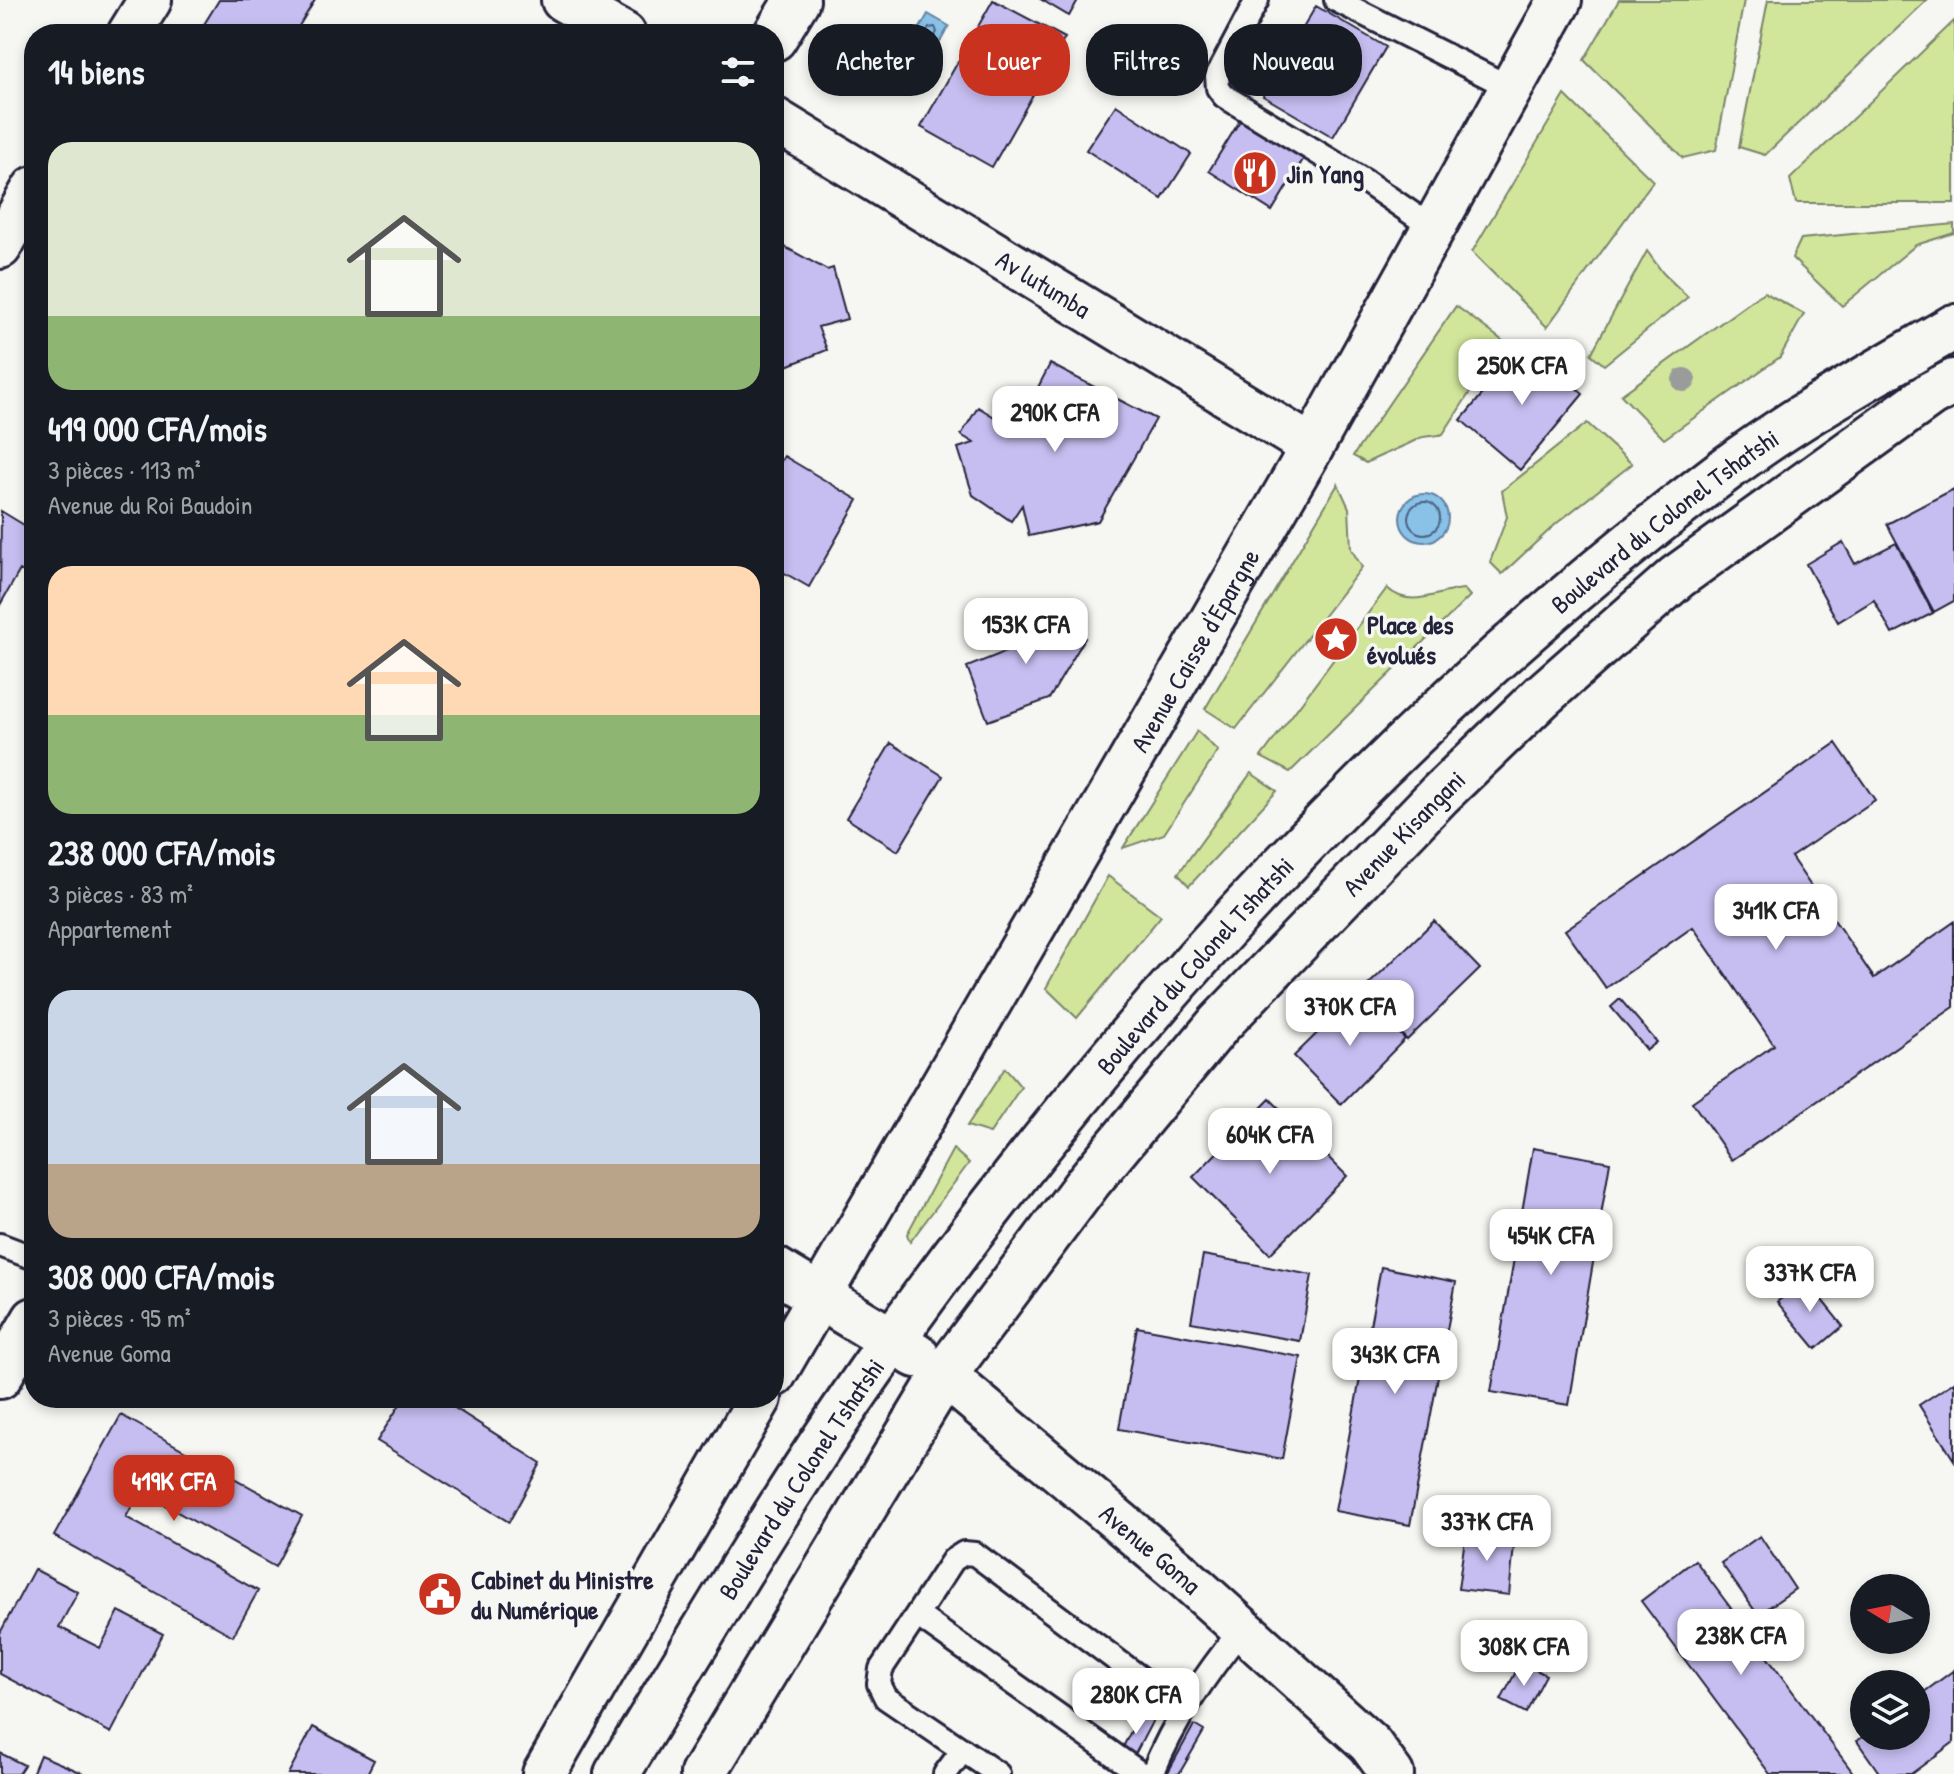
<!DOCTYPE html>
<html lang="fr">
<meta charset="utf-8">
<style>
body{margin:0;font-family:"Patrick Hand",sans-serif;background:#20242c;color:#f1f3f6;height:100vh;display:flex;flex-direction:column;font-size:30px;white-space:nowrap}
*{box-sizing:border-box;margin:0}
p{font-size:26px;color:#9ea1a6}
.icon{flex:none;width:44px;height:44px;fill:none;stroke:currentColor;stroke-width:2;stroke-linecap:round;stroke-linejoin:round}
.map{position:relative;flex:1;overflow:hidden}
.panel{position:absolute;left:24px;top:24px;width:760px;height:1384px;display:flex;flex-direction:column;background:#171b24;border-radius:32px;box-shadow:0 4px 12px #0003}
.panel>*{flex:none}
.top-card{position:absolute;left:808px;top:24px;width:760px;height:72px;display:flex;gap:16px}
.needle{width:52px;rotate:280deg}
.fabs{position:absolute;left:1850px;top:1574px;display:grid;gap:16px}
.fabs a{display:grid;place-items:center;width:80px;height:80px;border-radius:50%;background:#171b24;box-shadow:0 4px 12px #0003;font-size:40px}
.price{position:absolute;translate:-50% -68px;padding:0 18px;border-radius:16px;background:#fff;color:#222;font-size:26px;line-height:52px;filter:drop-shadow(0 2px 4px #0008)}
.price::after{content:'';position:absolute;left:50%;top:48px;width:24px;height:18px;margin-left:-12px;background:inherit;clip-path:polygon(0 0,100% 0,50% 100%)}
.price.active{background:#c8321e;color:#fff}
ul{padding:0;list-style:none}
li{display:grid;align-content:center;gap:16px;height:424px;padding:0 24px}
li span{display:grid;place-items:center;height:248px;border-radius:24px;color:#555}
li>.icon{margin-inline-start:auto}
span .icon{width:144px;height:144px;fill:#fffc;stroke-width:1}
li b{font-size:34px}
h2{display:flex;justify-content:space-between;align-items:center;height:96px;padding:0 24px;font-size:34px}
.tag{padding:0 28px;border-radius:32px;background:#171b24;box-shadow:0 4px 12px #0003;font-size:28px;line-height:72px}
.tag.active{background:#c8321e;color:#fff}
.map>svg:first-child{display:block}
</style>
<div class="map">
<svg width="1954" height="1774" viewBox="0 0 1954 1774">
<rect width="100%" height="100%" fill="#f6f6f2"/>
<filter id="ink" filterUnits="userSpaceOnUse"><feTurbulence type="fractalNoise" baseFrequency=".0125" numOctaves="2"/><feDisplacementMap in="SourceGraphic" scale="16" xChannelSelector="R" yChannelSelector="G"/><feConvolveMatrix kernelMatrix="1 2 1 2 8 2 1 2 1" color-interpolation-filters="sRGB"/></filter>
<g filter="url(#ink)">
<path fill="#d1e69b" stroke="#7a846b" stroke-width="2" d="M1619 0H1744L1716 150 1683 158 1584 60Z
M1768 0H1927L1765 155 1739 147Z
M1954 21V203H1796L1790 179Z
M1565 95 1653 181 1547 327 1472 252Z
M1954 224V233L1916 245 1842 306 1792 258 1801 239Z
M1647 251 1663 273 1688 297 1604 365 1591 354Z
M1764 292 1804 314 1780 357 1664 439 1621 395Z
M1456 306 1503 341 1443 434C1435 437 1424 435 1418 439 1401 448 1383 454 1366 463L1353 456Z
M1587 423 1632 464 1557 523 1502 574 1490 562 1507 517 1502 491Z
M1338 484 1349 508 1351 549 1362 567 1236 729 1205 709Z
M1387 588C1411 610 1437 591 1464 589L1470 596 1290 772 1261 757Z
M1197 731 1218 751 1164 834 1123 848Z
M1251 773 1277 791 1189 886 1178 874Z
M1108 876 1161 916 1077 1018 1046 988Z
M1005 1068 1021 1087 990 1133 967 1126Z
M953 1149 969 1163 910 1242 907 1234Z"/>
<path fill="#89c1e7" stroke="#6081a2" stroke-width="2" d="M928 14 949 26 921 75 900 63Z
M1400 518a24 24 0 1 1 48 0a24 24 0 1 1-48 0Z"/>
<g fill="none" stroke-linecap="round" stroke-linejoin="round">
<path stroke="#4b6280" stroke-width="2" d="M935 27 937 32 920 61 914 62 913 57 929 28Z
M1408 518a16 16 0 1 1 32 0a16 16 0 1 1-32 0Z"/>
</g>
<path fill="#c6bef0" stroke="#22223b" stroke-width="2" d="M219 0H315L294 34H198Z
M993 0 1065 38 992 167 921 127Z
M1042 0H1078L1069 16Z
M1316 6 1386 47 1333 137 1263 96Z
M1116 105 1191 154 1162 199 1086 150Z
M1241 119 1304 158 1272 211 1209 171Z
M774 241 827 270 833 268 847 319 818 327 827 350 782 368 774 360Z
M1524 344 1583 394 1520 470 1461 420Z
M1050 364 1156 419 1098 521 1029 536 1022 505 1011 521 973 495 958 448 974 443 961 435 978 407 1016 430Z
M784 456 858 500 809 587 774 567V473Z
M1954 489V601L1934 612 1887 524Z
M1 511 34 531V578L20 570 0 605Z
M1843 542 1855 564 1896 543 1933 613 1892 634 1874 600 1838 622 1806 564Z
M1032 606 1085 638 1049 699 988 721 967 667 1005 652Z
M891 743 943 776 898 851 846 818Z
M1836 743 1875 800 1791 857 1874 978 1954 922V1007L1732 1160 1692 1102 1774 1045 1693 927 1606 988 1565 930Z
M1434 921 1480 969 1407 1040 1361 992Z
M1359 992 1405 1039 1341 1104 1294 1056Z
M1620 999 1657 1042 1647 1050 1611 1007Z
M1270 1099 1347 1176 1270 1254 1193 1177Z
M1533 1148 1610 1162 1569 1405 1491 1392Z
M1203 1255 1312 1275 1300 1341 1191 1322Z
M1381 1267 1456 1282 1410 1525 1335 1511Z
M1805 1279 1843 1326 1816 1349 1777 1302Z
M1137 1327 1301 1357 1282 1459 1119 1429Z
M1954 1382V1460L1919 1405Z
M404 1398H439L541 1463 509 1522 377 1441Z
M121 1415 302 1516 275 1567 140 1491 126 1517 258 1591 233 1636 54 1536Z
M1466 1531 1515 1536 1509 1595 1458 1589Z
M1760 1536 1795 1589 1758 1615 1721 1563Z
M1695 1560 1854 1774H1770L1641 1601Z
M34 1569 78 1592 59 1627 100 1648 119 1611 163 1634 111 1733 0 1674V1633Z
M1521 1662 1546 1675 1526 1713 1501 1700Z
M1954 1670V1742L1911 1774H1880L1857 1741 1864 1736H1916V1698Z
M1140 1713 1153 1720 1132 1760 1120 1753Z
M1194 1725 1204 1731 1179 1774H1167Z
M313 1727 374 1760 367 1774H288Z
M0 1753 24 1765 18 1774H0Z
M40 1755 85 1774H32Z"/>
<g fill="none" stroke-linecap="round" stroke-linejoin="round">
<g stroke="#22223b" stroke-width="28">
<path id="service" d="M1257 0 1217 76 1218 88 1224 96 1366 182 1433 228
M1336 0 1511 88
M0 1245 34 1258
M917 1615 1141 1774
M945 1774 963 1750
M998 1774 886 1698 879 1684 881 1669 953 1560 964 1553 975 1554 1183 1710
M1152 1774C1175 1719 1205 1675 1242 1629"/>
</g>
<g stroke="#22223b" stroke-width="48">
<g id="minor">
<path d="M563 0 624 34"/>
<path d="M129 34 150 0"/>
<path id="s1" d="M774 119 1312 447"/>
<path d="M0 247 34 188"/>
<path id="s2" d="M774 1375 1312 447 1560 0"/>
<path id="s3" d="M944 1375 1178 1571 1370 1744 1392 1774"/>
<path d="M0 1377 34 1319"/>
<path d="M544 1774 760 1398"/>
</g>
</g>
<g stroke="#22223b" stroke-width="50">
<g id="tertiary">
<path d="M774 38 797 0"/>
<path d="M774 1269 916 1355"/>
<path id="s4" d="M617 1774C707 1626 795 1475 896 1335 1128 1012 1407 709 1725 470 1794 418 1879 371 1954 327"/>
<path id="s5" d="M703 1774 944 1375 1089 1181 1219 1024 1439 795 1542 696 1677 577 1931 394 1954 382"/>
</g>
</g>
<use href="#service" stroke="#f6f6f2" stroke-width="22"/>
<use href="#minor" stroke="#f6f6f2" stroke-width="42"/>
<use href="#tertiary" stroke="#f6f6f2" stroke-width="44"/>
</g>
<circle fill="#9a9c9b" cx="1684" cy="380" r="12"/>
</g>
<defs>
<g id="restaurant-disc" transform="scale(2.3)"><circle r="9.5" fill="#c8321e" stroke="#f6f6f2"/><path d="M-5-6h1v4h1v-4h1v4h1v-4h1v5L-1.5 .5V6h-2V.5L-5-1ZM5-6V6H3V1.5H1.5Q1.5-4 5-6Z" fill="#fff"/></g>
<g id="sight-disc" transform="scale(2.3)"><circle r="9.5" fill="#c8321e" stroke="#f6f6f2"/><path d="M0-6L1.8-2.2L6-1.7L2.9 1.2L3.7 5.4L0 3.3L-3.7 5.4L-2.9 1.2L-6-1.7L-1.8-2.2Z" fill="#fff"/></g>
<g id="civic-disc" transform="scale(2.3)"><circle r="9.5" fill="#c8321e" stroke="#f6f6f2"/><path d="M-.6-6.5H3V-4.5H.6V-3L4-1V1h2V6H-6V1h2V-1L-.6-3ZM-1.2 2.5V6h2.4V2.5Z" fill="#fff"/></g>
</defs>
<g fill-rule="evenodd">
<use href="#restaurant-disc" x="1255" y="173"/>
<use href="#sight-disc" x="1336" y="639"/>
<use href="#civic-disc" x="440" y="1594"/>
</g>
<g text-anchor="middle" dominant-baseline="central" stroke-width="7" stroke-linejoin="round" paint-order="stroke">
<g font-size="26" font-weight="bold" fill="#22223b" stroke="#f6f6f2" text-anchor="start">
<text x="1286" y="173">Jin Yang</text>
<text x="1367" y="624">Place des<tspan x="1367" dy="30">évolués</tspan></text>
<text x="471" y="1579">Cabinet du Ministre<tspan x="471" dy="30">du Numérique</tspan></text>
</g>
<g font-size="26" fill="#22223b" stroke="#f6f6f2">
<text stroke="none"><textPath href="#s1" startOffset="316">Av lutumba</textPath></text>
<text stroke="none"><textPath href="#s4" startOffset="1644">Boulevard du Colonel Tshatshi</textPath></text>
<text stroke="none"><textPath href="#s2" startOffset="838">Avenue Caisse d'Epargne</textPath></text>
<text stroke="none"><textPath href="#s5" startOffset="1178">Avenue Kisangani</textPath></text>
<text stroke="none"><textPath href="#s4" startOffset="996">Boulevard du Colonel Tshatshi</textPath></text>
<text stroke="none"><textPath href="#s4" startOffset="348">Boulevard du Colonel Tshatshi</textPath></text>
<text stroke="none"><textPath href="#s3" startOffset="270">Avenue Goma</textPath></text>
</g>
</g>
</svg>
<div class="fabs">
<a><svg class="needle" viewBox="-14 -14 28 28"><path d="M0-13l5 13h-10z" fill="#e53935"/><path d="M0 13l5-13h-10z" fill="#9ea1a6"/></svg></a>
<a><svg class="icon" aria-label="layers" viewBox="0 0 24 24"><path d="M12 4l9 5-9 5-9-5zM3 14l9 5 9-5"/></svg></a>
</div>
<b class="price" style="left:1522px;top:407px">250K CFA</b>
<b class="price" style="left:1055px;top:454px">290K CFA</b>
<b class="price" style="left:1026px;top:666px">153K CFA</b>
<b class="price" style="left:1776px;top:952px">341K CFA</b>
<b class="price" style="left:1350px;top:1048px">370K CFA</b>
<b class="price" style="left:1270px;top:1176px">604K CFA</b>
<b class="price" style="left:1551px;top:1277px">454K CFA</b>
<b class="price" style="left:1810px;top:1314px">337K CFA</b>
<b class="price" style="left:1395px;top:1396px">343K CFA</b>
<b class="price active" style="left:174px;top:1523px">419K CFA</b>
<b class="price" style="left:1487px;top:1563px">337K CFA</b>
<b class="price" style="left:1741px;top:1677px">238K CFA</b>
<b class="price" style="left:1524px;top:1688px">308K CFA</b>
<b class="price" style="left:1136px;top:1736px">280K CFA</b>
<div class="top-card">
<a class="tag">Acheter</a>
<a class="tag active">Louer</a>
<a class="tag">Filtres</a>
<a class="tag">Nouveau</a>
</div>
<section class="panel">
<h2>14 biens<svg class="icon" aria-label="filters" viewBox="0 0 24 24"><path d="M4 7h16M4 17h16"/><circle cx="9" cy="7" r="2"/><circle cx="15" cy="17" r="2"/></svg></h2>
<ul>
<li><span style="background:linear-gradient(#dfe7d0 70%,#8fb573 0)"><svg class="icon" aria-label="home" viewBox="0 0 24 24"><path d="M3 11l9-7 9 7M6 9v11h12V9"/></svg></span><div><b>419 000 CFA/mois</b><p>3 pièces · 113 m²</p><p>Avenue du Roi Baudoin</p></div></li>
<li><span style="background:linear-gradient(#ffd9b3 60%,#8fb573 0)"><svg class="icon" aria-label="home" viewBox="0 0 24 24"><path d="M3 11l9-7 9 7M6 9v11h12V9"/></svg></span><div><b>238 000 CFA/mois</b><p>3 pièces · 83 m²</p><p>Appartement</p></div></li>
<li><span style="background:linear-gradient(#c9d6e8 70%,#b9a48a 0)"><svg class="icon" aria-label="home" viewBox="0 0 24 24"><path d="M3 11l9-7 9 7M6 9v11h12V9"/></svg></span><div><b>308 000 CFA/mois</b><p>3 pièces · 95 m²</p><p>Avenue Goma</p></div></li>
</ul>
</section>
</div>
